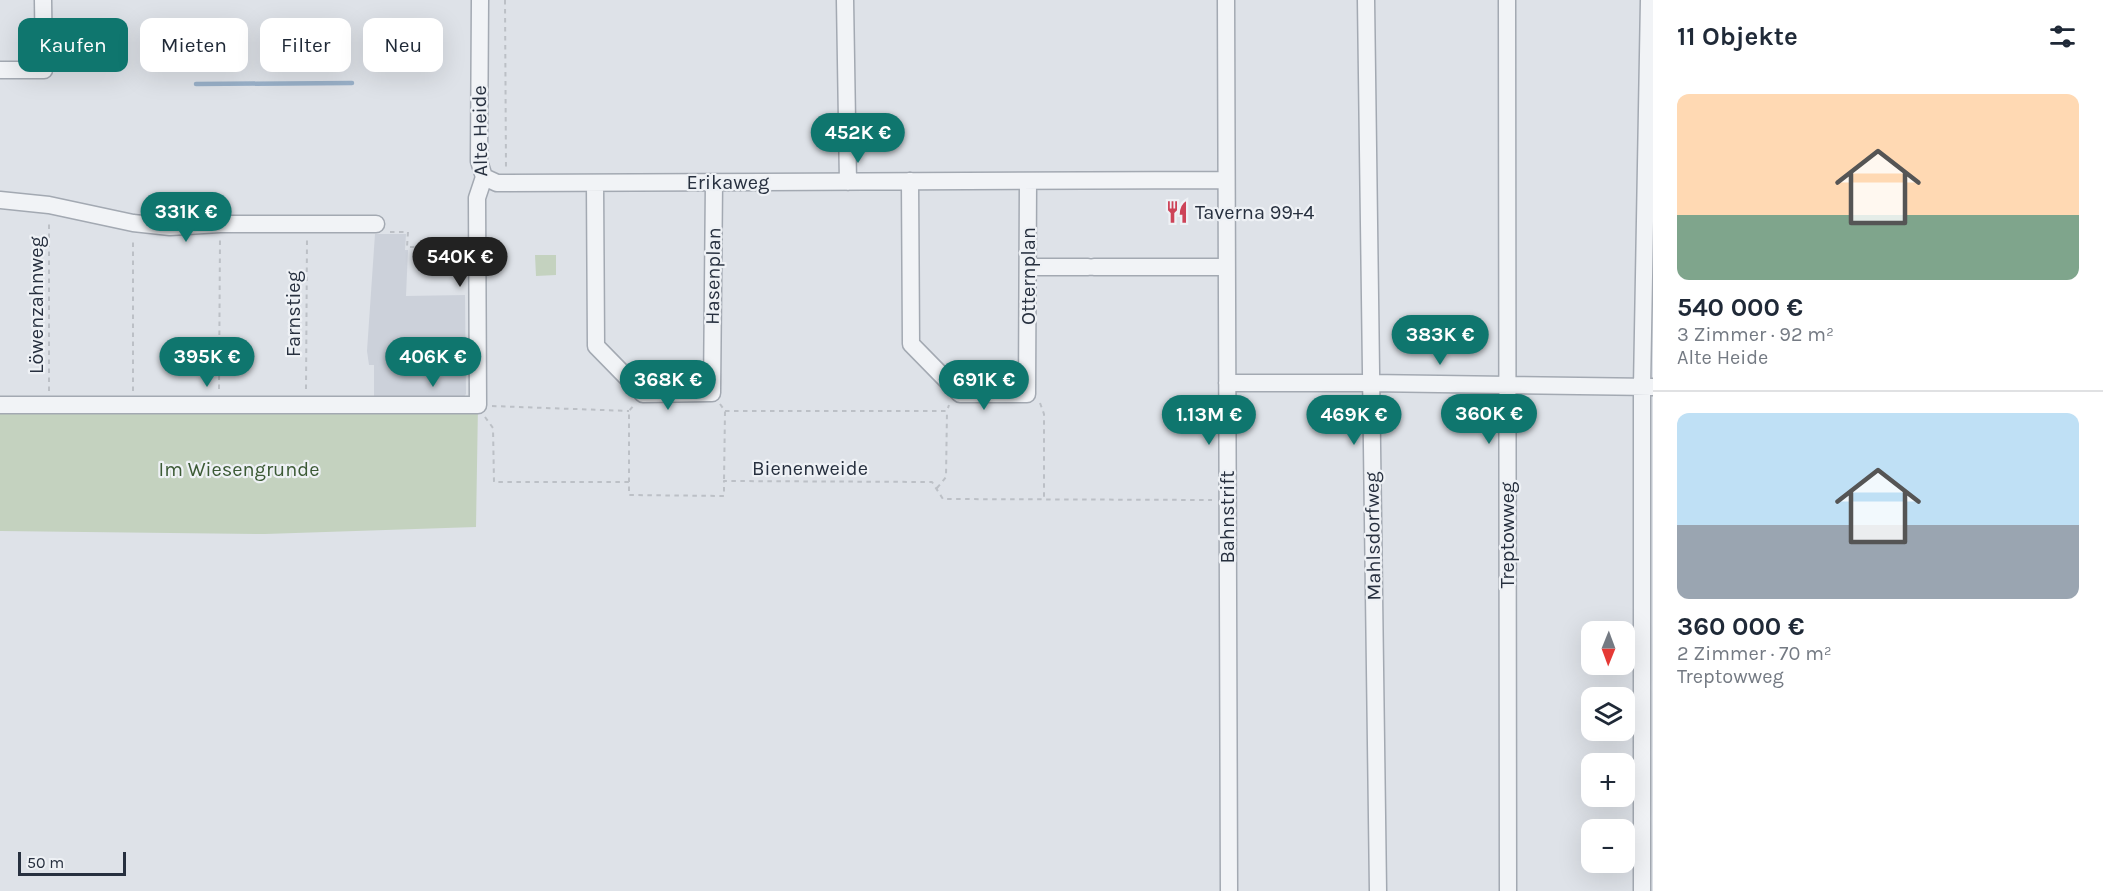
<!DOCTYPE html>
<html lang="de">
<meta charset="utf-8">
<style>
body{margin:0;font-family:Karla,sans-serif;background:#f6f6f7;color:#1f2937;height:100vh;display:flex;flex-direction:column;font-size:22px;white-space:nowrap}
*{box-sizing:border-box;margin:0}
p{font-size:20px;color:#747a83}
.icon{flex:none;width:33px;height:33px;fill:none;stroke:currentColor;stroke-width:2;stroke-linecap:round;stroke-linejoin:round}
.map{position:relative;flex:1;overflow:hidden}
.details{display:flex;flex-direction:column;background:#fff;width:450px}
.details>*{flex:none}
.guide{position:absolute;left:18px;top:18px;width:570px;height:54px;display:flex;gap:12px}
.needle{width:39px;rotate:181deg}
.fabs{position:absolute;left:1581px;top:621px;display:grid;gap:12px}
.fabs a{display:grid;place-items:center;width:54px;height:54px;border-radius:12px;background:#fff;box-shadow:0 6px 24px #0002;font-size:30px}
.scale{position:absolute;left:18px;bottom:15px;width:108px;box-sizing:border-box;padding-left:6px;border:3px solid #27303f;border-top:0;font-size:16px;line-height:21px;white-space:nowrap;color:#27303f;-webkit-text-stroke:4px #eef1f5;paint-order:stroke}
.price{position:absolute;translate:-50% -51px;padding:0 14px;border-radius:21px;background:#0f766e;color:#fff;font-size:20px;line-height:39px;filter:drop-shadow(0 2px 3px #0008)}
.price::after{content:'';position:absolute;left:50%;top:36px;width:18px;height:14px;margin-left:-9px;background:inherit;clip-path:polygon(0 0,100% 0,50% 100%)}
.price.on{background:#222;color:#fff}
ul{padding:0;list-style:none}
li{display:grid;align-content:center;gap:12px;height:318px;padding:0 24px}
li+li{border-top:2px solid #e0e1e3}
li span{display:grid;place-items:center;height:186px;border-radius:12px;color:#555}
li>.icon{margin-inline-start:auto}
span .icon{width:108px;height:108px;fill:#fffc;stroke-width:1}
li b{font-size:26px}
h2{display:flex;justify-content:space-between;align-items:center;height:72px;padding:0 24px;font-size:26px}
.chip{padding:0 21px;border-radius:12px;background:#fff;box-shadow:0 6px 24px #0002;font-size:21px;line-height:54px}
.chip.on{background:#0f766e;color:#fff}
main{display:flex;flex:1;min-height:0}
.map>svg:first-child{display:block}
</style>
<main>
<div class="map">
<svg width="1653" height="891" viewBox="0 0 1653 891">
<rect width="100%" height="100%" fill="#dee2e8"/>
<path fill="#ccd1da" d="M375 234H406L405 250H408L406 296 465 295 466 394 463 398 374 400V365H369L367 351Z"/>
<path fill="#c4d2bf" d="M535 255H556V275L536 276Z
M0 405H478L476 527 265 534 0 531Z"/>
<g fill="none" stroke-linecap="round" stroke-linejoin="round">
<path stroke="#99b0c8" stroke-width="4.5" d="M196 84 352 83"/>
<g stroke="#a3a9b2" stroke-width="19">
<path id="minor" d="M845 0 848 182
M1226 0 1229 891
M1366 0 1378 891
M1507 0 1508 891
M0 70H44L43 0
M484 177 497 183 1225 180
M910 181 911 344 960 394H1027L1028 181
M595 183 596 346 643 394 712 393 714 182
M0 200 49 205 133 223 170 227 220 224H376
M1028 267H1088
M1094 267H1226
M1227 383H1370L1652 387
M0 405H478L477 198 484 177 479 161 480 0
M1642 891V387L1649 0"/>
</g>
<path stroke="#bcc0c6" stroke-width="2" stroke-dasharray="4.5 4.5" stroke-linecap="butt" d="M505 0 506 168
M390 232H408L407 247H462
M219 389 220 239
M306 389 307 239
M49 391V220
M133 391V238
M1040 403 1044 414V499
M720 404 725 411 724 481
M492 406 629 411
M725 411H947L949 405
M485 417 493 428 494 482H629V495L724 496V481L932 482 943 499 1212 500
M629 482V411L634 405
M937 488 946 477 947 411"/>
<use href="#minor" stroke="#f1f3f6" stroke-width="16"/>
</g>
<defs>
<g id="restaurant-bare" transform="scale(1.8)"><path d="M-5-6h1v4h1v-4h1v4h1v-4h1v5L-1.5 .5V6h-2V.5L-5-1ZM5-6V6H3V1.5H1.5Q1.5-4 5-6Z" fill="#cd4358" stroke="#eef1f5" stroke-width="2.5" paint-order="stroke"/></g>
</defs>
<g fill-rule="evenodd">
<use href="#restaurant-bare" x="1177" y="212"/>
</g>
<g text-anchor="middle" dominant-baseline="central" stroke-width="4.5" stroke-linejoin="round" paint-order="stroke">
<g font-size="20" fill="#27303f" stroke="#eef1f5">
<text transform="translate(480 131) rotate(-91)">Alte Heide</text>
<text x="728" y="182">Erikaweg</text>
<text transform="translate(713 276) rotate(-89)">Hasenplan</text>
<text transform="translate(1028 276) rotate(-90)">Otternplan</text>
<text transform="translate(36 305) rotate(-90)">Löwenzahnweg</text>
<text transform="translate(293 314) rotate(-90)">Farnstieg</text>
<text x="810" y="468">Bienenweide</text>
<text transform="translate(1227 517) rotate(-90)">Bahnstrift</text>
<text transform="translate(1507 535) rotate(-90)">Treptowweg</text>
<text transform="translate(1373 536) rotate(-91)">Mahlsdorfweg</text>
</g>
<g font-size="20" fill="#27303f" stroke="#eef1f5" text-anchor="start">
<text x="1195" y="212">Taverna 99+4</text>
</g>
<g font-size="20" fill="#3c5a35" stroke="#eef1f5">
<text x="239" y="469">Im Wiesengrunde</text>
</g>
</g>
</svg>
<div class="fabs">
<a><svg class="needle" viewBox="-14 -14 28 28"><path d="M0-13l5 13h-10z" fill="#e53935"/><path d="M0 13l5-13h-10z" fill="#747a83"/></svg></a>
<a><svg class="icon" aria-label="layers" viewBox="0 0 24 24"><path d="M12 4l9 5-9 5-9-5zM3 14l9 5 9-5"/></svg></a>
<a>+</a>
<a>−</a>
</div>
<div class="scale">50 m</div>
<b class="price" style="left:858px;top:164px">452K €</b>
<b class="price" style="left:186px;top:243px">331K €</b>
<b class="price on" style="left:460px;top:288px">540K €</b>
<b class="price" style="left:1440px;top:366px">383K €</b>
<b class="price" style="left:207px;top:388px">395K €</b>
<b class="price" style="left:433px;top:388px">406K €</b>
<b class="price" style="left:668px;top:411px">368K €</b>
<b class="price" style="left:984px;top:411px">691K €</b>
<b class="price" style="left:1489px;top:445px">360K €</b>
<b class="price" style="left:1209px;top:446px">1.13M €</b>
<b class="price" style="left:1354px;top:446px">469K €</b>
<div class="guide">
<a class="chip on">Kaufen</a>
<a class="chip">Mieten</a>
<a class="chip">Filter</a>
<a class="chip">Neu</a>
</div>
</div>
<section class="details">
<h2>11 Objekte<svg class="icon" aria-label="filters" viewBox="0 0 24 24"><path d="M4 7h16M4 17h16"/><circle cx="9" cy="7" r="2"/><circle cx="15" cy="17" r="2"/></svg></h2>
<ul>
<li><span style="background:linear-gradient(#ffd9b3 65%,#7fa58c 0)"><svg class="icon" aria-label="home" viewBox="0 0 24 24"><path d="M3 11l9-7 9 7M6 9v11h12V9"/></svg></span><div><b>540 000 €</b><p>3 Zimmer · 92 m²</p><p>Alte Heide</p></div></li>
<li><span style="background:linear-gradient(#bfe0f5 60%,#9aa5b1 0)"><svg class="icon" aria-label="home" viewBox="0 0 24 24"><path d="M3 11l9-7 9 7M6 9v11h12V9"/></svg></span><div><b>360 000 €</b><p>2 Zimmer · 70 m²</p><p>Treptowweg</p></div></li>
</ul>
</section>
</main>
